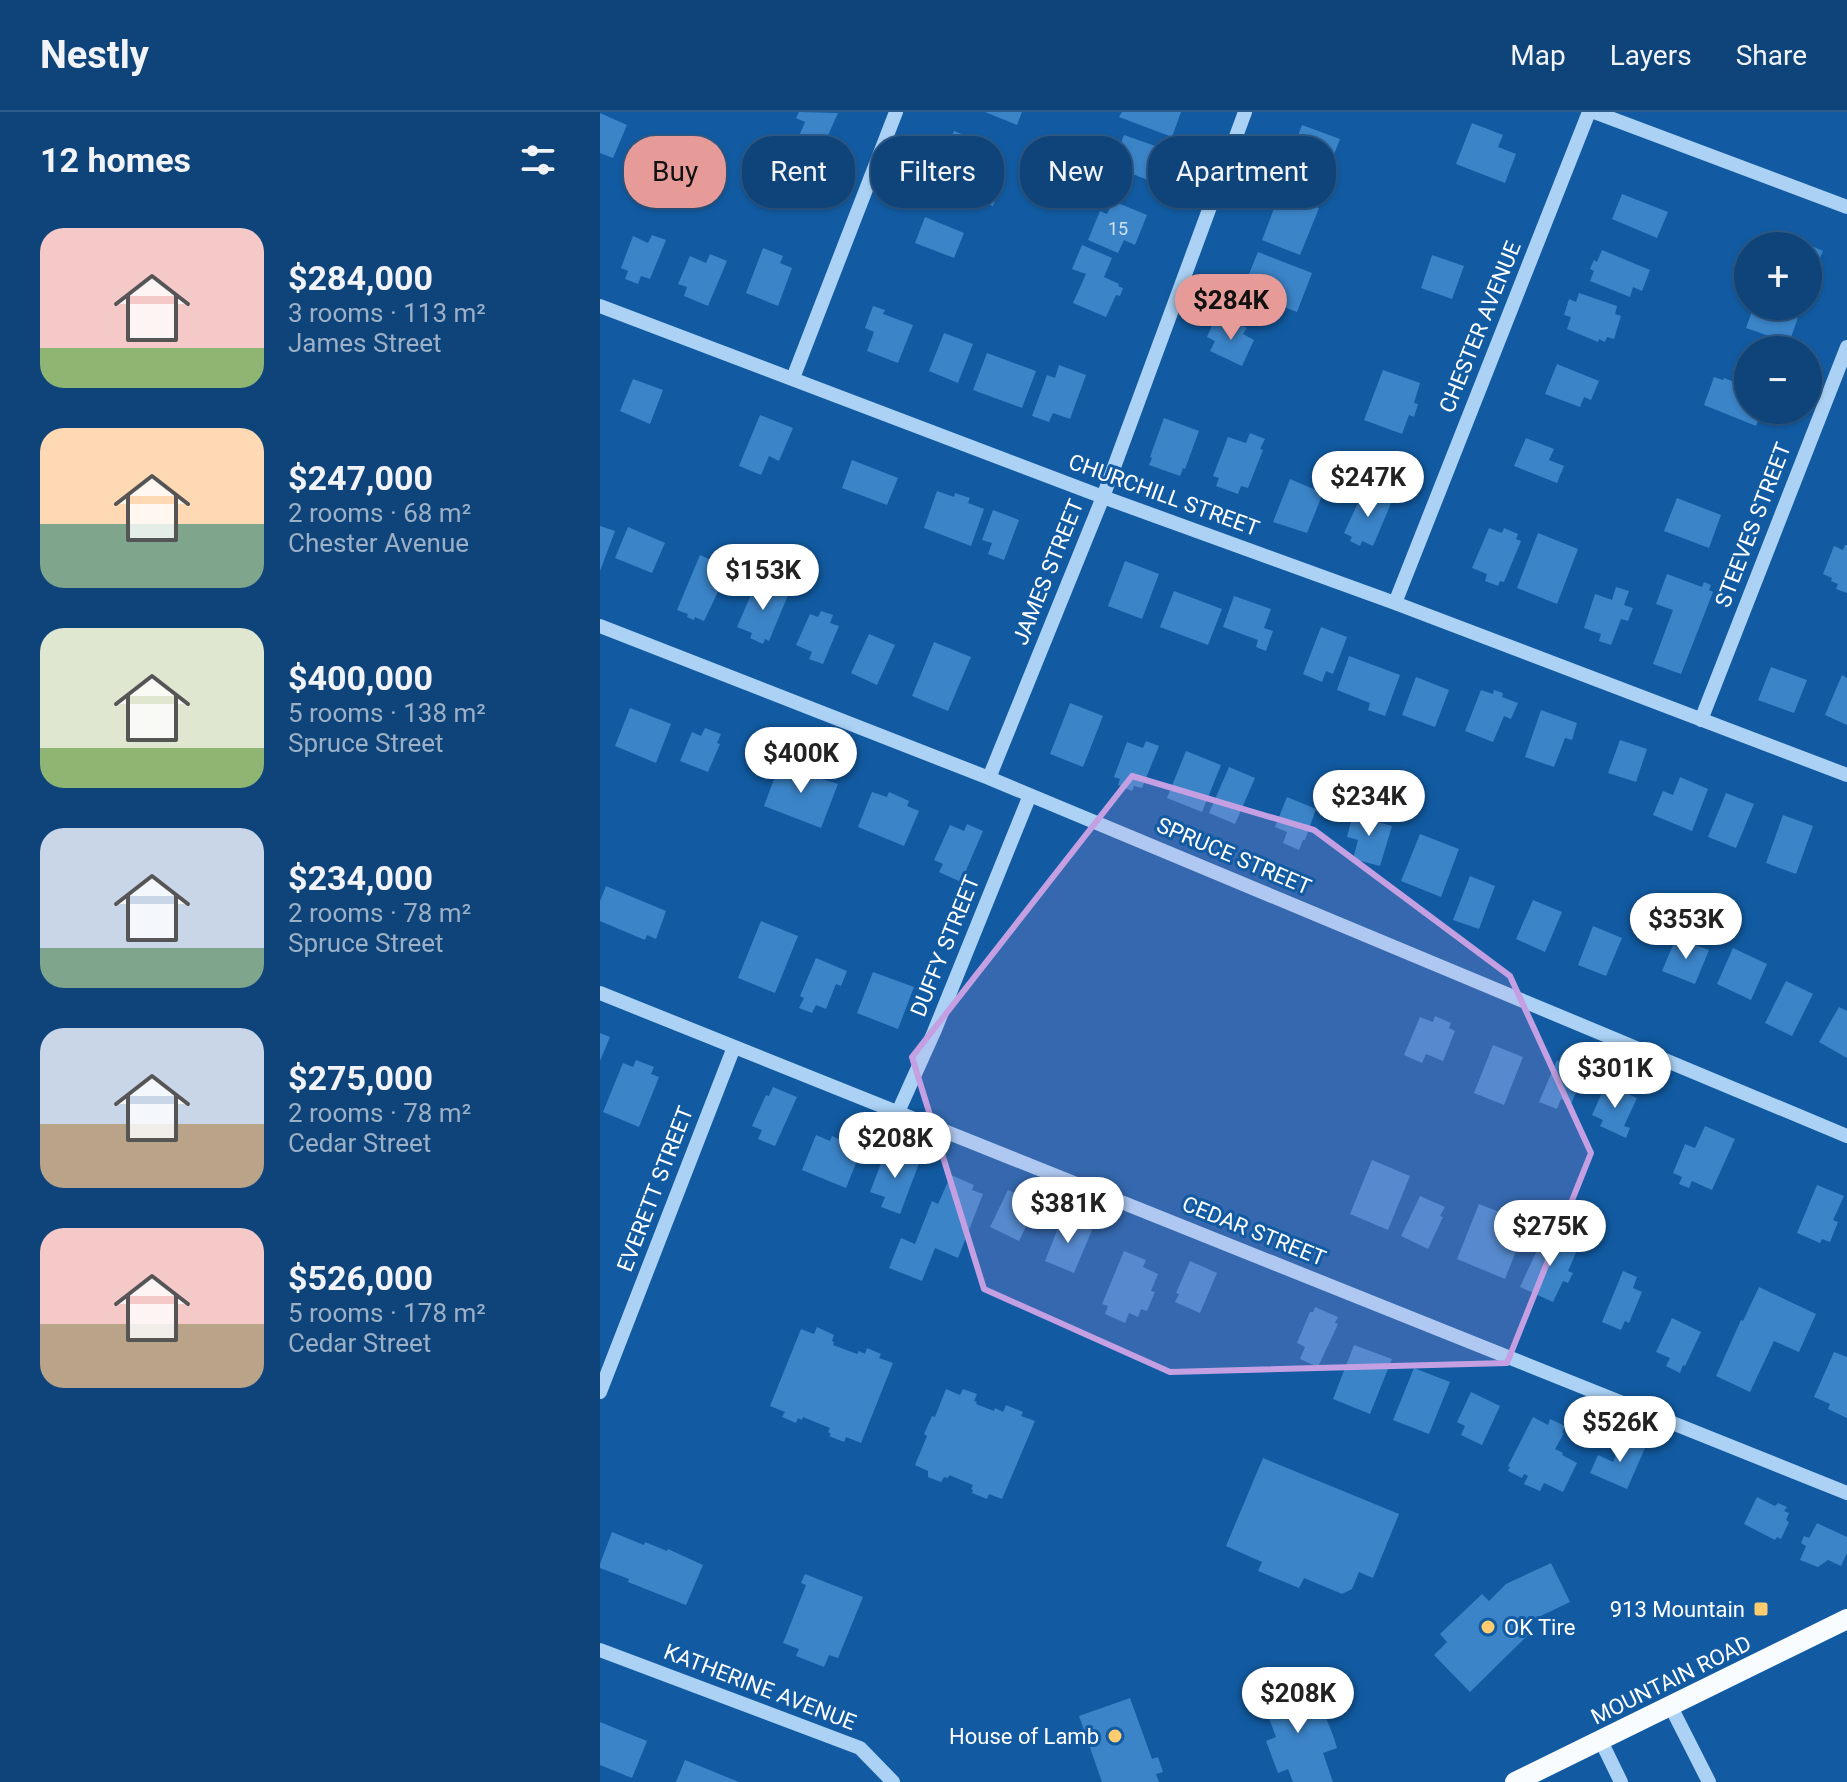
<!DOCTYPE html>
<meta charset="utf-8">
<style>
body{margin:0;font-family:Roboto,sans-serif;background:#1c4e81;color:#f1f3f6;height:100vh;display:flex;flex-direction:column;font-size:30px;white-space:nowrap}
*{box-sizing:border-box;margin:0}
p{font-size:26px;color:#9bb0c7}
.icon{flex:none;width:44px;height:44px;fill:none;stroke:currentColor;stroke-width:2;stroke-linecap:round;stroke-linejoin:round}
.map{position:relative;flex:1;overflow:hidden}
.side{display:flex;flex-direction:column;background:#0e447a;width:600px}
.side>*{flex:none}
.guide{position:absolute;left:24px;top:24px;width:760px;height:72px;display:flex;gap:16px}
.tools{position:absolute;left:1134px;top:120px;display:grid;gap:16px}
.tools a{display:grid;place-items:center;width:88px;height:88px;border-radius:50%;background:#0e447a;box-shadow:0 2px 6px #0004,0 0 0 2px #2e5c8b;font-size:40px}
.price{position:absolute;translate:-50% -68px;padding:0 18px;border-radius:28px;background:#fff;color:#222;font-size:26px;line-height:52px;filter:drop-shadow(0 2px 4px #0008)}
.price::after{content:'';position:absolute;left:50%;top:48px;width:24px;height:18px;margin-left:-12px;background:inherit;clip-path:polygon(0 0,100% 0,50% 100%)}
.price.selected{background:#e69b98;color:#111}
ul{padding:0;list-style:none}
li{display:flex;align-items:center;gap:24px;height:200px;padding:0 40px}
li span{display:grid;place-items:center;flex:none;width:224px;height:160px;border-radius:24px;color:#555}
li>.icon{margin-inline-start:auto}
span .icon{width:96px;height:96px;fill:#fffc;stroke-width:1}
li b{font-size:34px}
h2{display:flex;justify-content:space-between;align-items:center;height:96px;padding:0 40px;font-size:34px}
.chip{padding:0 28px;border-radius:32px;background:#0e447a;box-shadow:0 2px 6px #0004,0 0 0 2px #2e5c8b;font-size:28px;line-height:72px}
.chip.selected{background:#e69b98;color:#111}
header{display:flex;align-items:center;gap:48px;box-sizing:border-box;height:112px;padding:0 40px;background:#0e447a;border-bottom:2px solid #2e5c8b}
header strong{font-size:38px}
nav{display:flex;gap:44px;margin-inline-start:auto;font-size:28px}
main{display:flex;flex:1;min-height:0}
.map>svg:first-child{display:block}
</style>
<header>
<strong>Nestly</strong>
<nav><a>Map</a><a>Layers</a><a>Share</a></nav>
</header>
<main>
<section class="side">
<h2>12 homes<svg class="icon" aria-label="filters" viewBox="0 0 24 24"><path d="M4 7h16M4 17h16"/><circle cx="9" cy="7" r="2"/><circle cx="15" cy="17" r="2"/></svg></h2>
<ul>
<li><span style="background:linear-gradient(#f6c9c9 75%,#8fb573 0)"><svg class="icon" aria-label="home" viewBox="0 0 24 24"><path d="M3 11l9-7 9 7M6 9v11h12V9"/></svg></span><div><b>$284,000</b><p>3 rooms · 113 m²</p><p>James Street</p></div></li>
<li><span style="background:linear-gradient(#ffd9b3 60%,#7fa58c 0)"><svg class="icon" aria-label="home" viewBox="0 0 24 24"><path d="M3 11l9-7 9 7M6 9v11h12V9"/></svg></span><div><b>$247,000</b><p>2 rooms · 68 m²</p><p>Chester Avenue</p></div></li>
<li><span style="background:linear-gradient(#dfe7d0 75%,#8fb573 0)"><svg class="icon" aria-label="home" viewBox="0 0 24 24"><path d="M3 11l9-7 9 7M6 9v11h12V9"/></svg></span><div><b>$400,000</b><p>5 rooms · 138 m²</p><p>Spruce Street</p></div></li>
<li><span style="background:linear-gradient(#c9d6e8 75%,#7fa58c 0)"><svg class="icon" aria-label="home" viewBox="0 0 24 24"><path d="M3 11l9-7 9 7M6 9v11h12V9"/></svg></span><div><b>$234,000</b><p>2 rooms · 78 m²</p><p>Spruce Street</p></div></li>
<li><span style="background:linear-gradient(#c9d6e8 60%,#b9a48a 0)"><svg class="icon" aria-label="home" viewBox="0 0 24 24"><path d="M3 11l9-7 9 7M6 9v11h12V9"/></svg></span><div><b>$275,000</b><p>2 rooms · 78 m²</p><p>Cedar Street</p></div></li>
<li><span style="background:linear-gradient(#f6c9c9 60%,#b9a48a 0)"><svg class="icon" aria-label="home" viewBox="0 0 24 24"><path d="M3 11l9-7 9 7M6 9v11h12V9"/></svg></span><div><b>$526,000</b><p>5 rooms · 178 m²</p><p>Cedar Street</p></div></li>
</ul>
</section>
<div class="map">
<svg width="1247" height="1670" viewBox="0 0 1247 1670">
<rect width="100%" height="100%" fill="#125ba2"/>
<path fill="#3b84c8" d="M199 0 238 1 220 41 196 31 205 10 196 6Z
M385 0H422L417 13Z
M522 0H581L572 25 519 5Z
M0 1 27 13 13 46 0 41Z
M872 11 903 23 898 35 916 42 905 71 856 52Z
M702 13 740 27 721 76 684 62Z
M354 19 395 35 387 56 405 62 393 94 334 71Z
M524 23 561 36 560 39 569 42 558 72 525 59 522 67 507 61 511 51 513 52Z
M680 81 719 96 700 143 662 128Z
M1022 82 1068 100 1057 126 1012 107Z
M513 89 547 103 535 133 524 128 518 141 488 128 500 99 507 102Z
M325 105 364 121 354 146 315 131Z
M1182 121 1223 139 1208 173V134H1176Z
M52 123 66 128 50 167 41 164 38 172 25 167 28 159 21 156 33 124 48 131Z
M482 133 512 146 504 165 519 172 518 174 523 176 520 184 516 183 506 205 473 191 486 162 472 157Z
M163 136 183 144 180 151 192 156 178 194 146 181Z
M1002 138 1050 158 1042 179 1033 175 1030 185 990 169 994 159 990 157 994 148 997 150Z
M658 140 712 161 697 200 642 179Z
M110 142 127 149 108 194 84 184 87 175 78 172 90 144 106 151Z
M832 143 864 154 852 187 821 176Z
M979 181 1017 194 1015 202 1021 204 1014 227 1007 225 1005 230 999 227 998 230 967 217 971 205 964 203 969 187 976 190Z
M273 194 285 198 283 202 313 213 298 251 267 239 274 220 265 216Z
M1154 194H1202L1189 231 1146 216Z
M626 206 647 216 643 222 654 228 642 254 610 239 615 229 607 225 613 211 623 215Z
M344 221 373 232 358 271 329 259Z
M387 241 436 259 422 296 373 278Z
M957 252 999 269 991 288 984 285 980 295 945 282Z
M459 253 486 263 470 307 453 301 449 310 432 304 447 263 455 266Z
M783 258 820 271 814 291 818 292 814 305 809 303 802 322 764 308Z
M1114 265 1123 268 1124 266 1148 275V298H1166L1164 305 1160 304 1156 314 1104 293Z
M33 267 63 278 50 312 20 299Z
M160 303 193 316 179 349 169 344 161 363 139 354Z
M564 306 599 319 585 357 583 356 580 364 549 353 552 346 550 345Z
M650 321 665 327 660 337 663 338 648 376 641 374 638 382 616 374 619 366 613 364 628 325 646 331Z
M926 326 954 337 949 348 964 354 957 371 914 354Z
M252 348 298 366 287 393 242 376Z
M690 367 723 381 707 421 673 410Z
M764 378 792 389 773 434 762 429 760 434 750 429 752 425 744 421Z
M337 379 354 385 355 381 370 386 368 391 384 397 371 434 324 416Z
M1077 386 1121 403 1109 436 1064 419Z
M393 398 419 408 404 448 388 442 392 431 382 428Z
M0 414 15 419 0 459Z
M28 415 65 431 52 461 15 446Z
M889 416 902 421 904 416 918 422 916 427 921 429 904 470 900 469 898 474 885 469 887 462 872 456Z
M938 421 978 437 957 492 917 476Z
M1245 433H1247V481L1236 477 1238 472 1231 469 1232 466 1223 462 1234 434 1243 438Z
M100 443 120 452 115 463 124 467 104 509 95 505 94 508 87 505 88 502 77 498Z
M525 449 559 462 542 507 508 494Z
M1067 462 1102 475 1104 470 1111 473 1109 478 1113 480 1081 562 1053 552 1073 498 1056 492Z
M157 469 188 483 169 529 165 527 163 532 150 526 152 521 137 515Z
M1016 475 1029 479 1024 493 1033 496 1028 509 1021 507 1011 533 999 529 1001 522 984 516 995 482 1012 488Z
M574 479 622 497 608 533 560 515Z
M634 484 671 497 664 516 673 519 666 539 656 535 658 528 623 515Z
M221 499 233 503 230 511 239 514 223 552 209 547 212 540 196 533 210 502 218 505Z
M721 515 747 525 733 562 726 559 722 570 703 562Z
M269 522 295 533 277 573 251 561Z
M334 530 371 545 348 599 312 584Z
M749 544 800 563 785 604 768 598 770 591 737 578Z
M1171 555 1207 568 1194 601 1158 588Z
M1242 563 1247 566V613L1225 603Z
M816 565 849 578 835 615 802 603Z
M881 578 893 582 894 578 903 581 902 585 918 591 911 607 904 604 893 630 865 619Z
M470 591 503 604 483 655 450 642Z
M30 596 71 612 56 651 15 634Z
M941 598 977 611 972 628 965 626 954 655 925 645Z
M105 616 121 622 117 631 120 632 108 660 80 649 92 620 101 624Z
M1020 628 1047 637 1036 670 1008 661Z
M546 629 559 634 542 676 534 674 532 679 518 673 520 667 514 665 527 630 543 636Z
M586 639 621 653 602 700 567 686Z
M180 651 199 658 201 655 220 663 219 666 238 672 221 716 164 694Z
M629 655 655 666 635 712 609 701Z
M1080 665 1108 677 1092 719 1053 703 1063 679 1073 683Z
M272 680 287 685 289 680 309 689 307 694 319 699 304 734 258 715Z
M1126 681 1154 692 1136 736 1108 725Z
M687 685 716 697 705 728H703L699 738 683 731 687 720 675 715Z
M759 697 770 700 768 707 792 714 780 754 753 747 758 728 747 725 753 702 757 703Z
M1183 703 1213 714 1196 762 1166 751Z
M367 712 383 719 361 770 339 760 343 752 334 748 350 713 364 719Z
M820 722 859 737 841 785 801 769Z
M870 764 895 774 879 817 853 808Z
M6 774 66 799 56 827 47 823 45 828 0 809V789Z
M933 788 962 800 945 840 916 827Z
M161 809 198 824 175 881 138 866Z
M993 814 1022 826 1006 864 978 853Z
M1076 826 1109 838 1095 872 1062 859Z
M1133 836 1167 852 1151 888 1117 872Z
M216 846 247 859 241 874 236 872 226 897 216 893 212 901 199 896 204 886 200 884Z
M273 860 314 875 298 917 257 901Z
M1186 869 1213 882 1192 924 1165 911Z
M1239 895 1247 899V946L1219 930Z
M835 904 851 911 849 916 855 919 843 949 826 942 822 951 804 943 820 905 833 910Z
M0 921 10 925 0 949Z
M893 933 923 945 904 993 874 981Z
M962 942 974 948 971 954 985 959 971 992 961 987 957 997 939 990 957 948 959 949Z
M36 948 54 955 51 962 59 965 39 1015 3 1000 23 951 33 955Z
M1006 972 1037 986 1024 1014 1030 1016 1026 1026 1000 1014 1003 1008 992 1003Z
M173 975 197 985 175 1034 158 1027 162 1018 152 1014 166 983 169 984Z
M1105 1014 1135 1027 1112 1078 1092 1069 1089 1076 1079 1072 1082 1065 1073 1061 1085 1032 1095 1036Z
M216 1023 230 1029 232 1024 245 1030 243 1034 260 1041 246 1076 202 1058Z
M306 1040 321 1046 300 1102 281 1095 285 1085 270 1080 285 1041 303 1048Z
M772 1048 810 1064 788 1118 750 1102Z
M351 1063 374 1073 372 1078 383 1082 358 1146 335 1136 322 1169 289 1156 301 1126 315 1132 332 1089 338 1092Z
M1217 1073 1244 1084 1233 1108 1238 1110 1230 1130 1222 1127 1220 1131 1197 1121Z
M408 1078 437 1091 419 1129 390 1115Z
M820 1084 845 1095 840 1104 843 1105 828 1137 801 1124Z
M879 1092 927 1111 905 1167 857 1147Z
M462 1106 492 1118 474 1161 445 1149Z
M945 1121 978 1136 968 1159 973 1161 968 1171 963 1169 953 1190 920 1175Z
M524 1139 546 1148 543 1155 558 1162 551 1179 555 1180 547 1199 541 1197 538 1205 529 1201 525 1211 505 1202 508 1194 502 1192Z
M590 1149 617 1161 600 1201 575 1190 579 1182 576 1181Z
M1023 1159 1037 1165 1033 1176 1042 1180 1029 1211 1025 1209 1021 1218 1002 1210Z
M1159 1175 1216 1202 1199 1240 1174 1229 1150 1280 1116 1264 1141 1208 1143 1209Z
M715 1195 738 1205 735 1211 738 1212 718 1255 700 1247 705 1235 697 1231 710 1200H713Z
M1072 1206 1101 1220 1085 1254 1083 1253 1080 1261 1066 1254 1070 1246 1056 1240Z
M217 1215 234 1223 232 1229 234 1230 233 1233 257 1242 259 1239 265 1242 267 1236 281 1242 279 1246 293 1251 261 1331 246 1325 244 1330 229 1324 231 1322 228 1320 230 1316 203 1305 202 1308 198 1306 196 1311 182 1305 185 1300 170 1294 201 1217 214 1222Z
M754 1233 792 1247 770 1302 733 1287Z
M1234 1240 1247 1245V1306L1228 1297 1230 1292 1214 1285Z
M814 1256 850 1270 829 1322 793 1308Z
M346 1277 360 1283 363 1277 377 1282 374 1289 377 1290 376 1292 394 1299 395 1296 403 1300 406 1293 423 1300 421 1304 435 1309 402 1387 389 1382 387 1387 372 1381 373 1378 371 1377 373 1373 349 1363 348 1366 344 1365 341 1370 328 1365V1359L315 1353 327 1324 324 1322 332 1304 335 1305Z
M871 1280 900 1294 882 1333 861 1323 865 1314 857 1310Z
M933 1305 948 1313 950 1307 965 1314 962 1321H964L955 1337 963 1341 962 1343 977 1351 963 1380 944 1371 940 1379 924 1372 928 1364 924 1362 922 1366 908 1359 910 1355 908 1354Z
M1023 1326 1045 1336 1027 1377 990 1361 998 1343 1013 1350Z
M663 1346 799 1402 773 1466 759 1460 752 1477 742 1482 704 1466 699 1476 658 1459 662 1450 626 1434Z
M1157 1385 1175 1394 1178 1391 1187 1395 1184 1399 1189 1401 1186 1408 1189 1410 1181 1427 1177 1425 1175 1428 1144 1412Z
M1217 1411 1247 1425V1441L1241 1454 1228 1448 1218 1455 1200 1448 1206 1434 1201 1431 1204 1424 1209 1426Z
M12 1420 44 1433 45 1430 67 1439 68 1437 103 1453 86 1493 28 1470 29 1467 0 1456V1452Z
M951 1451 970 1490 926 1511 933 1518 870 1580 834 1543 847 1530 840 1522 882 1482 889 1489 906 1472Z
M205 1462 263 1485 238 1546 229 1543 224 1555 196 1544 199 1537 183 1531 206 1473 201 1471Z
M694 1567 708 1604 723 1598 734 1626 737 1636 723 1641 733 1670H693L688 1657 678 1661 666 1629 676 1625 659 1580Z
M530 1586 552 1647 558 1645 563 1660 556 1662 559 1670H502L479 1604Z
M0 1610 47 1629 32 1666 0 1653Z
M85 1648 139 1670H76Z"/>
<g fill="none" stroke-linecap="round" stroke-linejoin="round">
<path stroke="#abd2f5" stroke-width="14" d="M994 0 1247 95
M0 194 503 385 795 491 1247 663
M193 266 296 0
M795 491 989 0
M0 514 389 666 1247 1024
M1101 608 1247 235
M389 666 503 385 645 0
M0 881 1247 1381
M298 1000 334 920 430 683
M0 1280 134 935
M0 1538 260 1636 293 1670
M1071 1595 1109 1670
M1001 1629 1021 1670"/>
<path stroke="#f9fcff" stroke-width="20" d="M915 1670 1247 1507"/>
</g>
<path fill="#c4a0e2" fill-opacity="0.2" stroke="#c4a0e2" stroke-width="6" stroke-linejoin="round" d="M532 664 714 718 910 864 991 1041 907 1251 570 1260 384 1177 312 945Z"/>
<g fill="#ffcc6f" stroke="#125ba2" stroke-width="3">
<rect x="1153" y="1489" width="16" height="16" rx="4"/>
<circle cx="888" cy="1515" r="8"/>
<circle cx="515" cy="1624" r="8"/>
</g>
<g text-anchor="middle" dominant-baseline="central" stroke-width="6" stroke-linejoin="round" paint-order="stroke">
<g font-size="18" fill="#cee0f1">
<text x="518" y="116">15</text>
</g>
<g font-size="22" fill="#fff" stroke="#125ba2">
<text transform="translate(880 215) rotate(-68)">CHESTER AVENUE</text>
<text transform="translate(564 383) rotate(20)">CHURCHILL STREET</text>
<text transform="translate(1153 413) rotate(-69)">STEEVES STREET</text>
<text transform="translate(448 460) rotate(-68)">JAMES STREET</text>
<text transform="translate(634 744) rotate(23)">SPRUCE STREET</text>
<text transform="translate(345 834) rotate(-68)">DUFFY STREET</text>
<text transform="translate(55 1077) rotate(-69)">EVERETT STREET</text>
<text transform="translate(654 1119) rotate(22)">CEDAR STREET</text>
<text transform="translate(1071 1568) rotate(-26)">MOUNTAIN ROAD</text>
<text transform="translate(160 1575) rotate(21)">KATHERINE AVENUE</text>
</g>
<g font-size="22" fill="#fff" stroke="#125ba2" text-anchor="end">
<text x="1145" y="1497">913 Mountain</text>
<text x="904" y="1515" text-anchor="start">OK Tire</text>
<text x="499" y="1624">House of Lamb</text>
</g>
</g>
</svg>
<div class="tools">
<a>+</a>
<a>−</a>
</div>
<b class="price selected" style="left:631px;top:230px">$284K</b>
<b class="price" style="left:768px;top:407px">$247K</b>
<b class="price" style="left:163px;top:500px">$153K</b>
<b class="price" style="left:201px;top:683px">$400K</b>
<b class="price" style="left:769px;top:726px">$234K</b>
<b class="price" style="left:1086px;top:849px">$353K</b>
<b class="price" style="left:1015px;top:998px">$301K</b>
<b class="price" style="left:295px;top:1068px">$208K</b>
<b class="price" style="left:468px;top:1133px">$381K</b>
<b class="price" style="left:950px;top:1156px">$275K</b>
<b class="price" style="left:1020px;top:1352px">$526K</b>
<b class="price" style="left:698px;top:1623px">$208K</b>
<div class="guide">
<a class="chip selected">Buy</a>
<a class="chip">Rent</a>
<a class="chip">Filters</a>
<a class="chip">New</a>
<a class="chip">Apartment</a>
</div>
</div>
</main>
